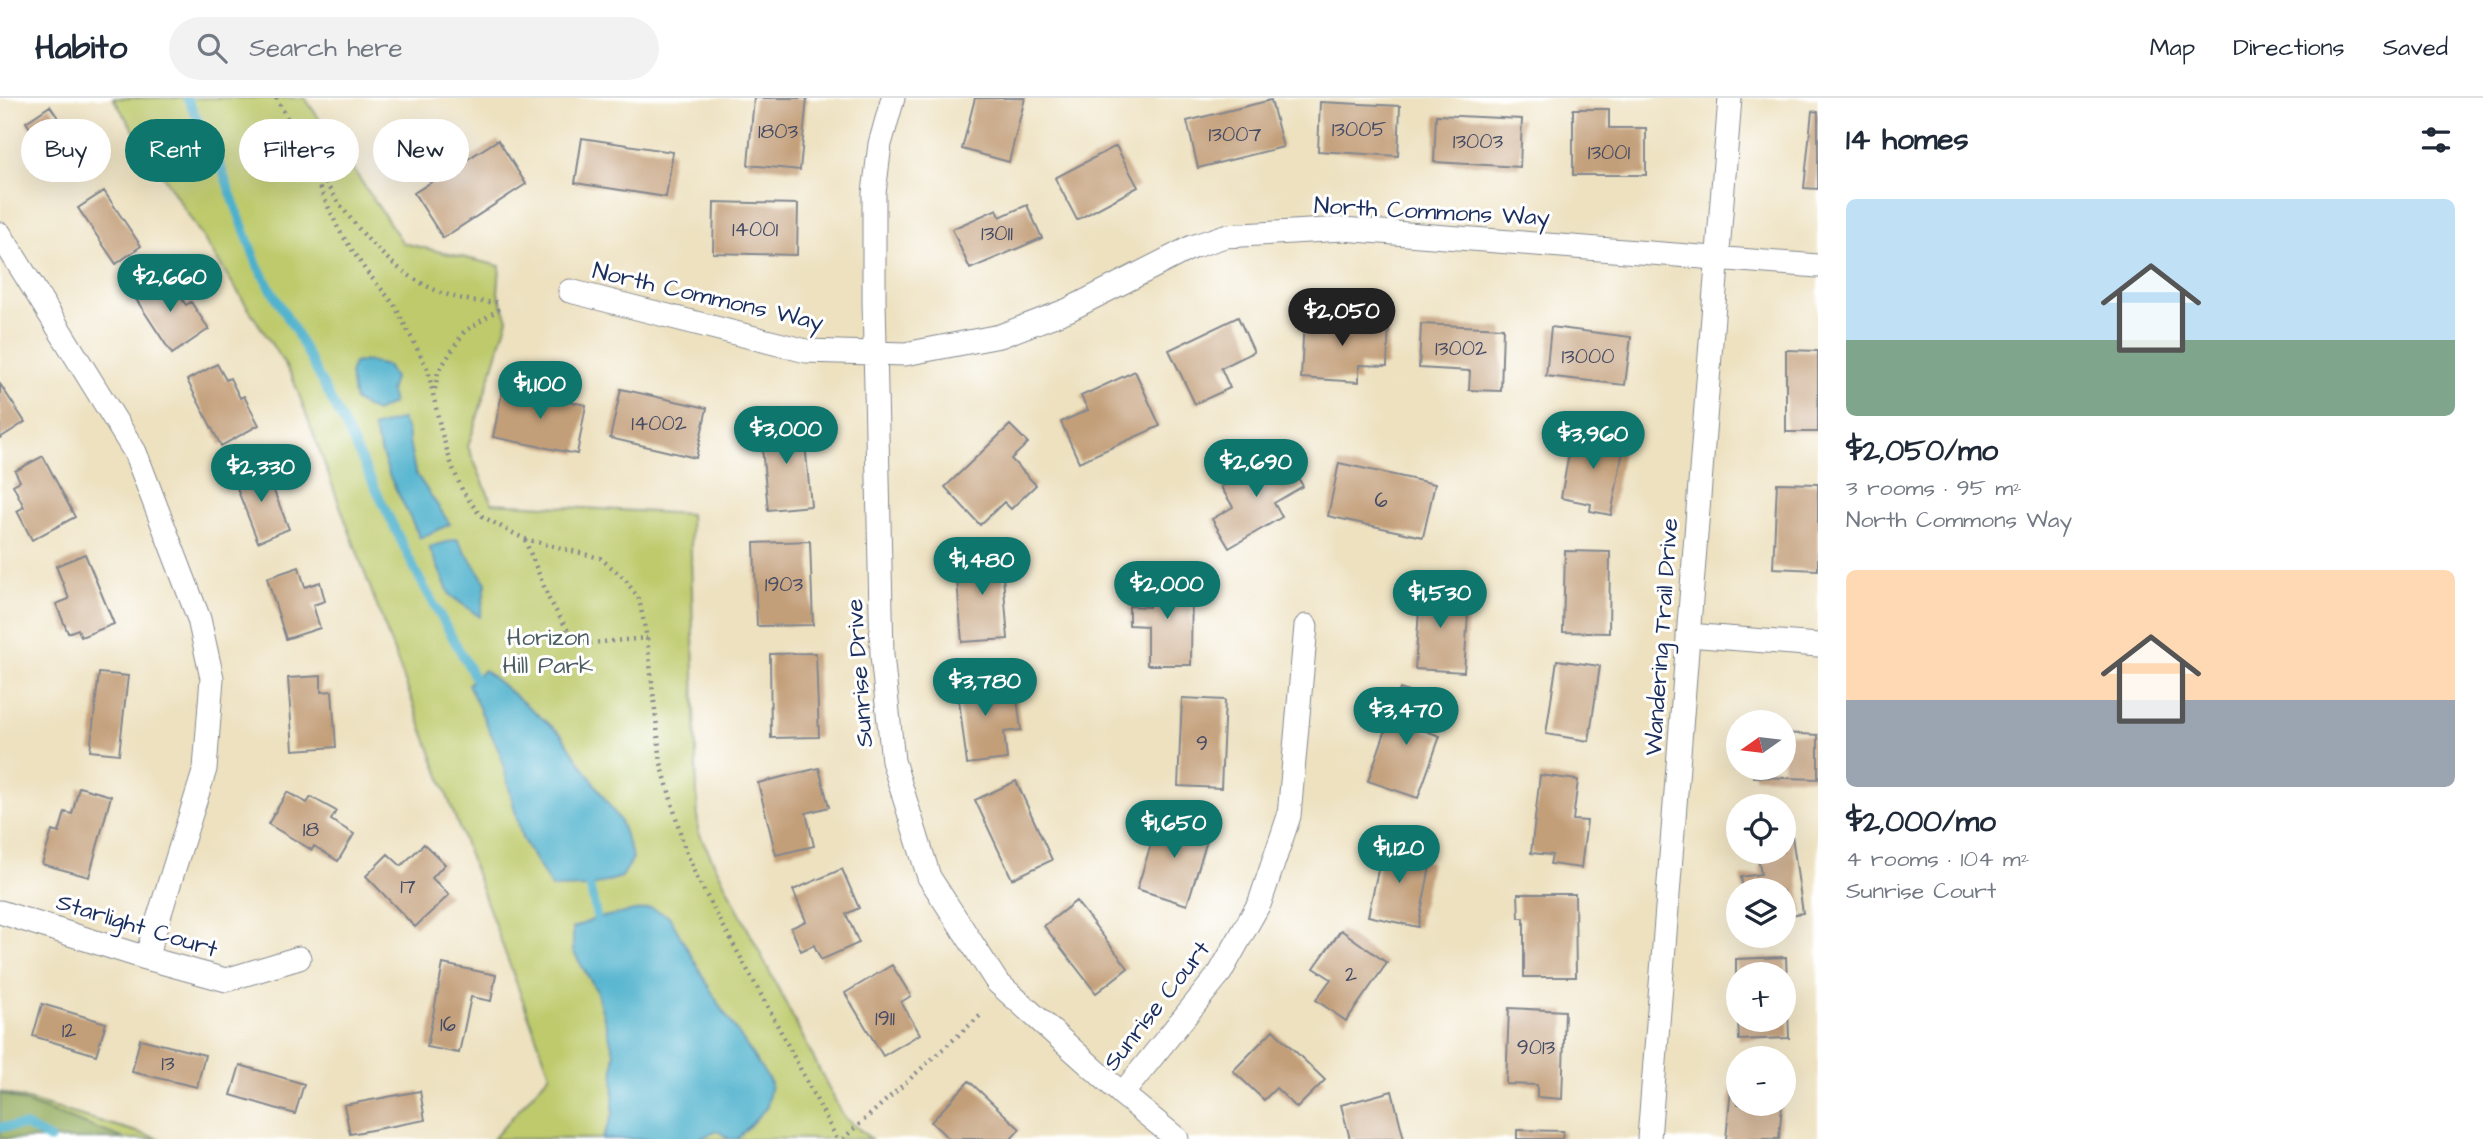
<!DOCTYPE html>
<meta charset="utf-8">
<style>
body{margin:0;font-family:"Architects Daughter",sans-serif;background:#f2f2f3;color:#1f2937;height:100vh;display:flex;flex-direction:column;font-size:26px;white-space:nowrap}
*{box-sizing:border-box;margin:0}
p{font-size:23px;color:#747a83}
.icon{flex:none;width:38px;height:38px;fill:none;stroke:currentColor;stroke-width:2;stroke-linecap:round;stroke-linejoin:round}
.map{position:relative;flex:1;overflow:hidden}
.sheet{display:flex;flex-direction:column;background:#fff;width:665px}
.sheet>*{flex:none}
.banner{position:absolute;left:21px;top:21px;width:665px;height:63px;display:flex;gap:14px}
.needle{width:46px;rotate:256deg}
.fabs{position:absolute;left:1726px;top:612px;display:grid;gap:14px}
.fabs a{display:grid;place-items:center;width:70px;height:70px;border-radius:50%;background:#fff;box-shadow:0 7px 28px #0002;font-size:35px}
.price{position:absolute;translate:-50% -60px;padding:0 16px;border-radius:24px;background:#0f766e;color:#fff;font-size:23px;line-height:46px;filter:drop-shadow(0 2px 4px #0008)}
.price::after{content:'';position:absolute;left:50%;top:42px;width:21px;height:16px;margin-left:-10px;background:inherit;clip-path:polygon(0 0,100% 0,50% 100%)}
.price.current{background:#222;color:#fff}
ul{padding:0;list-style:none}
li{display:grid;align-content:center;gap:14px;height:371px;padding:0 28px}
li span{display:grid;place-items:center;height:217px;border-radius:10px;color:#555}
li>.icon{margin-inline-start:auto}
span .icon{width:126px;height:126px;fill:#fffc;stroke-width:1}
li b{font-size:30px}
h2{display:flex;justify-content:space-between;align-items:center;height:84px;padding:0 28px;font-size:30px}
.pill{padding:0 24px;border-radius:32px;background:#fff;box-shadow:0 7px 28px #0002;font-size:24px;line-height:63px}
.pill.current{background:#0f766e;color:#fff}
header{display:flex;align-items:center;gap:42px;box-sizing:border-box;height:98px;padding:0 35px;background:#fff;border-bottom:2px solid #e0e1e3}
header strong{font-size:33px}
nav{display:flex;gap:38px;margin-inline-start:auto;font-size:24px}
.search{width:490px;height:63px;background:#f2f2f3;display:flex;align-items:center;gap:18px;box-sizing:border-box;padding:0 24px;border-radius:38px;color:#747a83;font-size:26px}
main{display:flex;flex:1;min-height:0}
.map>svg:first-child{display:block}
</style>
<header>
<strong>Habito</strong>
<div class="search"><svg class="icon" aria-label="search" viewBox="0 0 24 24"><circle cx="10" cy="10" r="6"/><path d="M15 15l6 6"/></svg>Search here</div>
<nav><a>Map</a><a>Directions</a><a>Saved</a></nav>
</header>
<main>
<div class="map">
<svg width="1818" height="1041" viewBox="0 0 1818 1041">
<rect width="100%" height="100%" fill="#fff"/>
<filter id="ink" filterUnits="userSpaceOnUse"><feTurbulence type="fractalNoise" baseFrequency=".0143" numOctaves="2"/><feDisplacementMap in="SourceGraphic" scale="14" xChannelSelector="R" yChannelSelector="G"/><feConvolveMatrix kernelMatrix="1 2 1 2 8 2 1 2 1" color-interpolation-filters="sRGB"/></filter>
<filter id="wash" filterUnits="userSpaceOnUse"><feTurbulence type="fractalNoise" baseFrequency=".00686" numOctaves="4" result="noise"/><feDisplacementMap in="SourceGraphic" scale="28" xChannelSelector="R" yChannelSelector="G"/><feGaussianBlur stdDeviation="1.57" result="paint"/><feColorMatrix in="noise" values="0 0 0 0 0 0 0 0 0 0 0 0 0 0 0 0 0 1.4 0 .05"/><feComposite in="paint" operator="in"/></filter>
<g filter="url(#wash)">
<rect width="100%" height="100%" fill="#ede1c0"/>
<path fill="#beca6c" stroke="#6c7c65" stroke-width="2" d="M113 0H305L403 145 500 168 498 195 508 221 468 349 492 405 690 416 698 733 843 1018 871 1041H493L550 976 292 278Z
M0 994 161 1041H0Z"/>
<path fill="#96ae60" stroke="#586e5f" stroke-width="2" d="M0 995 125 1041H0Z"/>
<path fill="#4db1cc" stroke="#347095" stroke-width="2" d="M366 263 387 268 394 280 390 294 393 305 376 314 355 303 350 276 354 265Z
M402 321 407 333 415 374 450 426 420 440 390 379 373 330Z
M457 441 486 485 480 519 450 497 429 449Z
M484 572 561 636 620 723 633 760 622 779 590 789 552 790 522 740 500 655 468 586Z
M651 810 669 818 718 905 771 985 767 1009 737 1041H729L718 1033 698 1041H602L613 1016 614 955 596 892 573 853V830L597 820Z"/>
<g fill="none" stroke-linecap="round" stroke-linejoin="round">
<path stroke="#4db1cc" stroke-width="9" d="M187 0 218 61 258 169 297 236 345 328 417 476 475 580
M590 789 597 820
M0 1029 26 1028 50 1041"/>
</g>
<g id="blocks">
<path fill="#c39f79" d="M754 0H807L800 72 748 67Z
M975 0H1025L1009 64 962 51Z
M1271 2 1283 49 1198 70 1187 23Z
M1320 4 1400 8 1398 58 1318 53Z
M50 8 86 61 62 77 26 24Z
M1573 11H1609V30H1646V77H1573Z
M1812 13 1818 14V91L1804 90Z
M1436 17 1522 21 1520 69 1434 64Z
M582 40 673 54 666 99 575 85Z
M498 42 526 86 443 140 414 95Z
M1116 48 1138 89 1077 122 1055 80Z
M104 93 141 148 116 166 78 110Z
M714 104 798 106 797 157 713 155Z
M1027 107 1042 140 970 171 952 131 997 111 1000 119Z
M159 177 169 192 174 189 186 207 191 204 209 231 172 256 132 195Z
M1238 219 1254 254 1221 270 1230 290 1195 306 1169 252Z
M1304 219 1389 224 1387 268 1359 267V284L1301 280Z
M1421 226 1503 230 1501 293 1469 292 1470 273 1419 270Z
M1551 229 1631 239 1625 287 1546 278Z
M1786 252 1818 253V334H1786Z
M217 266 226 282 230 280 240 300 244 298 259 327 221 348 187 282Z
M1135 273 1160 328 1079 364 1061 324 1088 312 1081 298Z
M0 286 25 324 0 340Z
M503 290 586 307 577 356 493 339Z
M621 291 707 310 696 360 610 340Z
M803 324 811 408 768 412 760 329Z
M1010 327 1028 345 1011 361 1036 387 1011 411 1004 404 980 427 945 389Z
M1573 332 1625 342 1611 417 1590 413 1591 406 1561 400Z
M1281 353 1303 388 1274 405 1282 419 1229 450 1212 421 1233 409 1221 389Z
M43 358 75 419 32 442 17 413 24 409 13 387 20 383 15 373Z
M1339 365 1435 386 1423 439 1328 418Z
M264 368 289 431 258 444 233 380Z
M1777 385 1818 386V472L1773 470Z
M810 443 813 527 757 528 754 445Z
M1001 453 1008 541 962 544 955 457Z
M1565 453 1610 454 1609 535 1563 534Z
M85 456 114 526 81 539 78 531 68 535 56 506 69 501 56 468Z
M299 469 305 489 320 484 325 503 313 507 320 530 286 541 267 480Z
M1149 480H1192L1191 567H1147V528L1129 527V508L1149 509Z
M1421 482 1454 484 1452 514 1468 515 1464 574 1415 571Z
M816 555 819 639 771 640 770 556Z
M1557 562 1600 568 1589 643 1546 636Z
M99 575 128 578 119 656 90 653Z
M994 575 997 602 1017 600 1021 632 1004 634 1007 661 967 666 956 579Z
M321 578V594L332 593 336 649 293 652 288 580Z
M1400 591 1434 603 1423 632 1440 638 1418 700 1368 683Z
M1182 600 1225 602 1221 690 1178 688Z
M1783 635 1818 637V681L1754 679V670H1783Z
M819 670 829 709 806 715 814 748 776 757 758 685Z
M1540 677 1578 682 1573 722 1587 723 1581 770 1550 766 1552 757 1531 755Z
M1016 683 1052 762 1012 781 975 702Z
M79 689 111 698 89 779 42 766 52 733 59 735 65 714 72 716Z
M287 694 307 705 311 699 336 713 331 722 354 736 338 763 314 748 312 752 268 726Z
M1160 717 1210 733 1187 807 1137 791Z
M1792 738 1803 815 1783 818V793H1743L1741 779 1761 776 1757 754H1783V739Z
M1385 740 1413 746 1410 760 1431 764 1418 829 1368 818Z
M424 746 445 766 432 780 449 797 415 829 366 778 388 756 401 768Z
M842 771 859 810 846 816 859 845 821 862 814 847 801 853 791 830 806 823 793 792Z
M1518 796H1575L1576 879H1524V820H1519Z
M1076 803 1128 870 1096 895 1044 828Z
M1341 832 1387 865 1346 923 1316 902 1331 881 1314 870Z
M1786 859 1789 940 1739 942 1738 922H1783V877H1736V861Z
M443 866 496 877 491 903 471 899 459 955 427 949Z
M892 867 911 898 901 904 920 936 883 958 845 895Z
M42 906 106 925 96 957 33 938Z
M1509 910 1565 913 1562 1001 1537 999V987L1506 986Z
M1273 932 1325 982 1297 1010 1276 990 1264 1002 1233 973Z
M140 941 205 957 197 989 132 974Z
M240 967 304 986 295 1016 231 997Z
M1733 971 1738 972V1006H1782L1779 1041H1726Z
M969 983 1020 1031 1011 1041H949L931 1024Z
M420 993 425 1022 350 1036 344 1007Z
M1392 993 1404 1041H1350L1341 1007Z
M1517 1032 1563 1033 1562 1041H1517Z"/>
</g>
</g>
<g filter="url(#ink)">
<use href="#blocks" fill-opacity="0" stroke="#84888f" stroke-width="2"/>
<g fill="none" stroke-linecap="round" stroke-linejoin="round">
<g stroke="#84888f" stroke-width="25">
<path id="street" d="M893 0 880 46 874 95V203L882 557 893 663 929 779 997 884 1122 996 1177 1041
M0 136 135 354 199 521 212 580 205 671 146 860
M570 193 806 253 905 256 1000 238 1068 212 1192 149 1225 138 1343 131 1818 168
M1688 537 1818 547
M0 814 146 860 226 882 299 860
M1122 996 1220 875 1260 804 1289 718 1306 528
M1649 1041 1730 0"/>
</g>
<path stroke="#84888f" stroke-width="4.5" stroke-dasharray="2 5" stroke-linecap="butt" d="M276 0C324 85 386 210 501 204
M315 69 320 91 339 132 366 173 394 206 428 272 441 333 452 368 463 394 480 417 507 432 525 441 600 460 624 480 639 501 647 540 661 665 683 745 696 778 771 915 837 1041
M435 291 438 274 464 234 502 209
M525 442 549 501 568 533 591 545 647 540
M843 1041 982 916"/>
<use href="#street" stroke="#fff" stroke-width="23"/>
</g>
</g>
<g text-anchor="middle" dominant-baseline="central" stroke-width="6" stroke-linejoin="round" paint-order="stroke">
<g font-size="21" fill="#454b65">
<text x="1359" y="31">13005</text>
<text x="778" y="33">1803</text>
<text x="1235" y="36">13007</text>
<text x="1478" y="43">13003</text>
<text x="1609" y="54">13001</text>
<text x="755" y="131">14001</text>
<text x="997" y="135">13011</text>
<text x="1461" y="250">13002</text>
<text x="1588" y="258">13000</text>
<text x="659" y="325">14002</text>
<text x="1381" y="402">6</text>
<text x="784" y="486">1903</text>
<text x="1202" y="645">9</text>
<text x="311" y="731">18</text>
<text x="408" y="788">17</text>
<text x="1351" y="876">2</text>
<text x="885" y="920">1911</text>
<text x="448" y="926">16</text>
<text x="69" y="932">12</text>
<text x="1536" y="949">9013</text>
<text x="168" y="965">13</text>
</g>
<g font-size="24" fill="#1b2f5e" stroke="#fff">
<text transform="translate(1432 114) rotate(3)">North Commons Way</text>
<text transform="translate(708 199) rotate(13)">North Commons Way</text>
<text transform="translate(1662 539) rotate(-86)">Wandering Trail Drive</text>
<text transform="translate(860 575) rotate(-94)">Sunrise Drive</text>
<text transform="translate(137 828) rotate(17)">Starlight Court</text>
<text transform="translate(1157 908) rotate(-52)">Sunrise Court</text>
</g>
<g font-size="24" fill="#4c5e62" stroke="#fff">
<text x="548" y="540">Horizon<tspan x="548" dy="28">Hill Park</tspan></text>
</g>
</g>
</svg>
<div class="fabs">
<a><svg class="needle" viewBox="-14 -14 28 28"><path d="M0-13l5 13h-10z" fill="#e53935"/><path d="M0 13l5-13h-10z" fill="#747a83"/></svg></a>
<a><svg class="icon" aria-label="locate" viewBox="0 0 24 24"><circle cx="12" cy="12" r="6"/><path d="M12 2v4M12 18v4M2 12h4M18 12h4"/></svg></a>
<a><svg class="icon" aria-label="layers" viewBox="0 0 24 24"><path d="M12 4l9 5-9 5-9-5zM3 14l9 5 9-5"/></svg></a>
<a>+</a>
<a>−</a>
</div>
<b class="price" style="left:170px;top:216px">$2,660</b>
<b class="price current" style="left:1342px;top:250px">$2,050</b>
<b class="price" style="left:540px;top:323px">$1,100</b>
<b class="price" style="left:786px;top:368px">$3,000</b>
<b class="price" style="left:1593px;top:373px">$3,960</b>
<b class="price" style="left:1256px;top:401px">$2,690</b>
<b class="price" style="left:261px;top:406px">$2,330</b>
<b class="price" style="left:982px;top:499px">$1,480</b>
<b class="price" style="left:1167px;top:523px">$2,000</b>
<b class="price" style="left:1440px;top:532px">$1,530</b>
<b class="price" style="left:985px;top:620px">$3,780</b>
<b class="price" style="left:1406px;top:649px">$3,470</b>
<b class="price" style="left:1174px;top:762px">$1,650</b>
<b class="price" style="left:1399px;top:787px">$1,120</b>
<div class="banner">
<a class="pill">Buy</a>
<a class="pill current">Rent</a>
<a class="pill">Filters</a>
<a class="pill">New</a>
</div>
</div>
<section class="sheet">
<h2>14 homes<svg class="icon" aria-label="filters" viewBox="0 0 24 24"><path d="M4 7h16M4 17h16"/><circle cx="9" cy="7" r="2"/><circle cx="15" cy="17" r="2"/></svg></h2>
<ul>
<li><span style="background:linear-gradient(#bfe0f5 65%,#7fa58c 0)"><svg class="icon" aria-label="home" viewBox="0 0 24 24"><path d="M3 11l9-7 9 7M6 9v11h12V9"/></svg></span><div><b>$2,050/mo</b><p>3 rooms · 95 m²</p><p>North Commons Way</p></div></li>
<li><span style="background:linear-gradient(#ffd9b3 60%,#9aa5b1 0)"><svg class="icon" aria-label="home" viewBox="0 0 24 24"><path d="M3 11l9-7 9 7M6 9v11h12V9"/></svg></span><div><b>$2,000/mo</b><p>4 rooms · 104 m²</p><p>Sunrise Court</p></div></li>
</ul>
</section>
</main>
